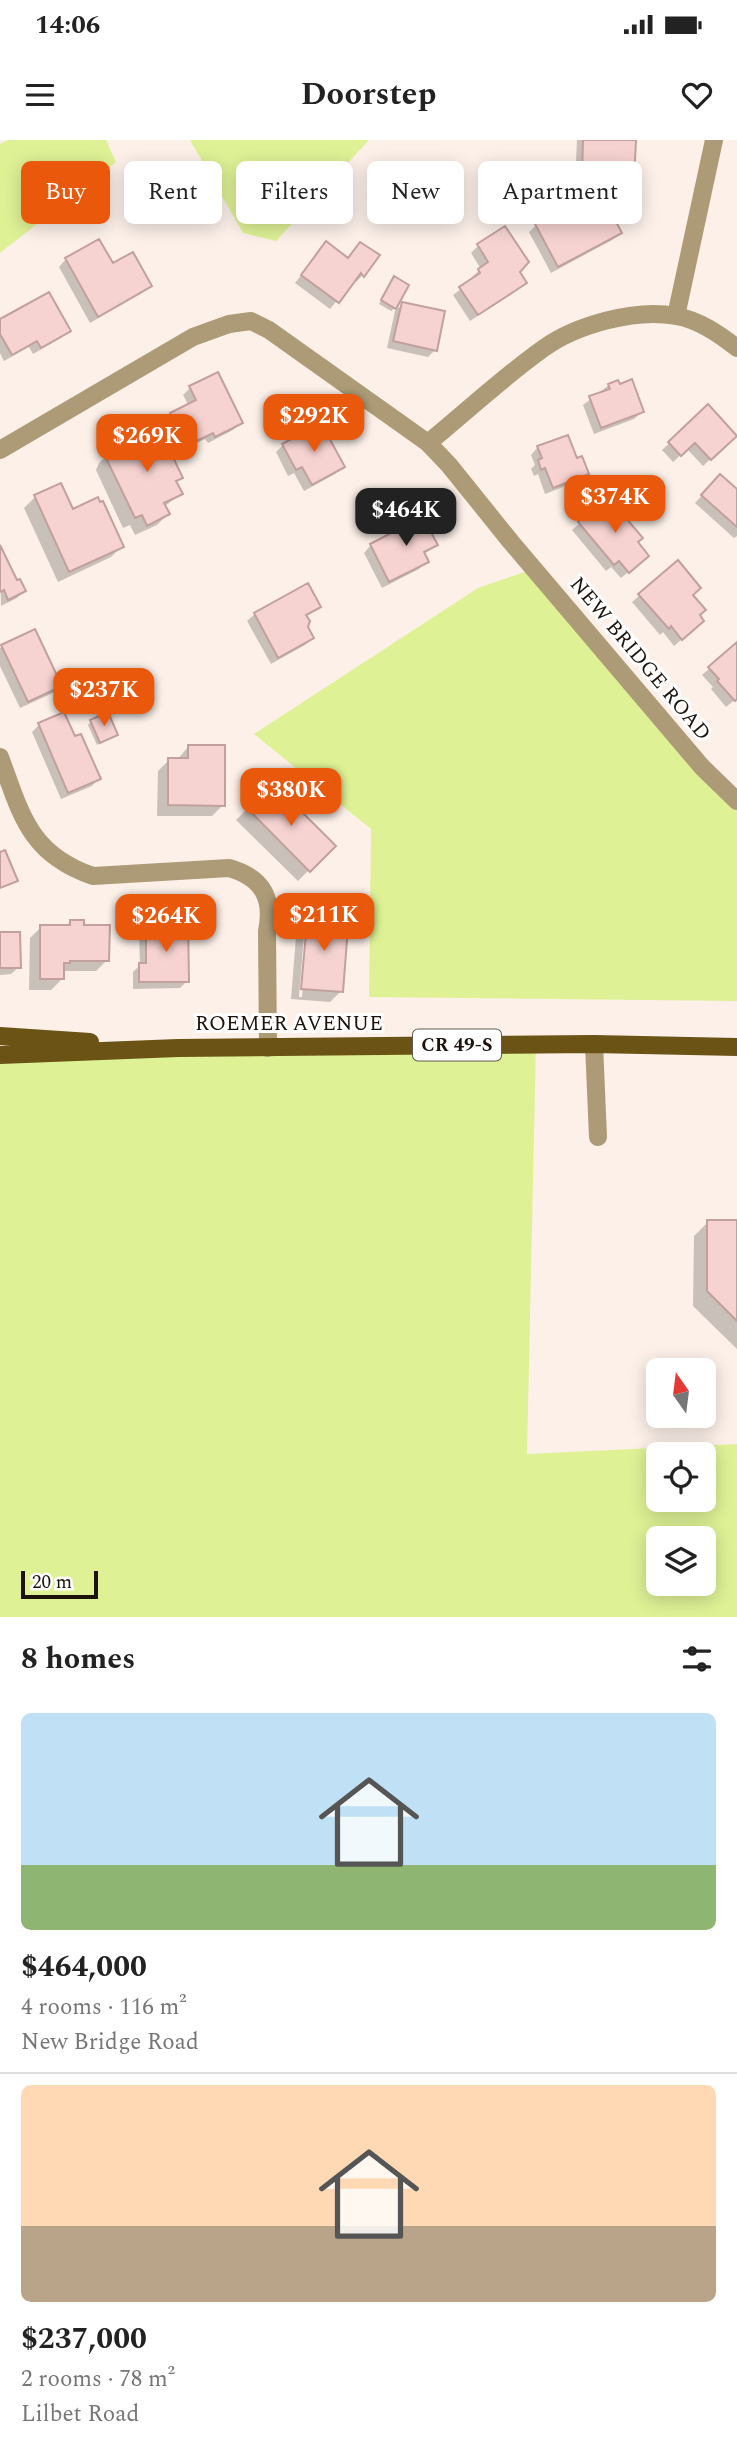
<!DOCTYPE html>
<meta charset="utf-8">
<style>
body{margin:0;font-family:Spectral,serif;background:#f6f6f6;color:#222;height:100vh;display:flex;flex-direction:column;font-size:26px;white-space:nowrap}
*{box-sizing:border-box;margin:0}
p{font-size:23px;color:#767676}
.icon{flex:none;width:38px;height:38px;fill:none;stroke:currentColor;stroke-width:2;stroke-linecap:round;stroke-linejoin:round}
.map{position:relative;height:1477px;overflow:hidden}
.sheet{display:flex;flex-direction:column;background:#fff;flex:1}
.sheet>*{flex:none}
.banner{position:absolute;left:21px;top:21px;width:696px;height:63px;display:flex;gap:14px}
.needle{width:46px;rotate:346deg}
.tools{position:absolute;left:646px;top:1218px;display:grid;gap:14px}
.tools a{display:grid;place-items:center;width:70px;height:70px;border-radius:10px;background:#fff;box-shadow:0 4px 18px #0003;font-size:35px}
.scale{position:absolute;left:21px;bottom:18px;width:77px;box-sizing:border-box;padding-left:7px;border:4px solid #1d130d;border-top:0;font-size:19px;line-height:24px;white-space:nowrap;color:#1d130d;-webkit-text-stroke:5px #fff;paint-order:stroke}
.price{position:absolute;translate:-50% -60px;padding:0 16px;border-radius:14px;background:#ea580c;color:#fff;font-size:23px;line-height:46px;filter:drop-shadow(0 2px 4px #0008)}
.price::after{content:'';position:absolute;left:50%;top:42px;width:21px;height:16px;margin-left:-10px;background:inherit;clip-path:polygon(0 0,100% 0,50% 100%)}
.price.selected{background:#222;color:#fff}
ul{padding:0;list-style:none}
li{display:grid;align-content:center;gap:14px;height:371px;padding:0 21px}
li+li{border-top:2px solid #e0e0e0}
li span{display:grid;place-items:center;height:217px;border-radius:10px;color:#555}
li>.icon{margin-inline-start:auto}
span .icon{width:126px;height:126px;fill:#fffc;stroke-width:1}
li b{font-size:30px}
h2{display:flex;justify-content:space-between;align-items:center;height:84px;padding:0 21px;font-size:30px}
.chip{padding:0 24px;border-radius:10px;background:#fff;box-shadow:0 4px 18px #0003;font-size:24px;line-height:63px}
.chip.selected{background:#ea580c;color:#fff}
.status{display:flex;justify-content:space-between;align-items:center;height:49px;padding:0 35px;background:#fff;direction:ltr}
.status svg{height:19px;fill:currentColor}
header{display:flex;justify-content:space-between;align-items:center;height:91px;padding:0 21px;background:#fff;font-size:32px;font-weight:700}
.map>svg:first-child{display:block}
</style>
<div class="status"><b>14:06</b><svg viewBox="0 0 49 12"><path d="M0 12V9h3v3zM5 12V6h3v6zM10 12V3h3v9zM15 12V0h3v12zM26 1h20v11H26zM47 4h2v5h-2z"/></svg></div>
<header><svg class="icon" aria-label="menu" viewBox="0 0 24 24"><path d="M4 6h16M4 12h16M4 18h16"/></svg>Doorstep<svg class="icon" aria-label="heart" viewBox="0 0 24 24"><path d="M12 20l-8-8c-3-5 5-10 8-4 3-6 11-1 8 4z"/></svg></header>
<div class="map">
<svg width="737" height="1477" viewBox="0 0 737 1477">
<rect width="100%" height="100%" fill="#fcf0e9"/>
<path fill="#def195" fill-rule="evenodd" d="M8 0H106L116 22 0 113V4Z
M190 0H369L276 101 243 93Z
M533 429 737 662V861L369 857 371 689 254 594 478 448Z
M536 904 527 1314 737 1304V1477H0V915ZM658 1314H704V1360H658ZM658 1398H704V1444H658Z"/>
<path fill="#0003" fill-rule="evenodd" d="M577 0H634L633 38 625 46 575 44Z
M566 84 620 93 612 100 551 133 529 92 536 85Z
M326 104 347 119 377 116 362 136 356 142 354 140 330 169 295 143Z
M478 106 518 132 525 143 518 150 470 181 453 155 473 140 472 137 481 129 471 113Z
M66 119 112 125 150 146 142 153 90 183 59 127Z
M391 142 395 168 391 171 379 164Z
M403 164 435 210 428 217 387 208 395 171Z
M0 181 69 191 61 198 33 214 29 207 4 221 0 213Z
M609 245 642 272 634 279 594 294 583 265Z
M190 248 241 283 233 290 208 303 205 299 179 312 164 282 171 275 189 266 183 255Z
M708 267 735 296 703 326 687 309 673 322 662 310Z
M129 296 181 338 175 343 180 354 164 367 168 374 157 385 135 395 130 385 123 388 96 330 99 323Z
M283 305 343 327 335 334 304 351 294 333 288 336 276 312Z
M538 307 576 320 587 334 579 341 545 354 538 334 534 336 531 329 535 325 531 315Z
M720 336 737 351V396L734 398 695 363Z
M60 345 72 371 122 406 111 417 58 442 24 368 35 357Z
M608 359 636 402 639 423 621 438 611 427 606 431 572 390Z
M436 391 431 396 436 405 423 415 426 421 419 429 382 448 364 413 371 405Z
M0 409 17 443 24 451 17 458 1 466Z
M640 455H691L698 476 695 488 674 506 663 492 660 495 632 462Z
M319 467 305 477 306 488 312 498 305 505 271 524 247 481 255 474Z
M35 491 60 546 53 553 20 568 0 526V508Z
M737 504V558L726 567 711 549 713 547 702 535Z
M91 581 116 595 97 605 88 585Z
M39 585 99 638 92 646 61 659 32 592Z
M188 607 223 665 212 676H157L158 631 169 620H177Z
M268 648 333 706 298 741 236 680Z
M308 773 341 851 330 862 291 859 297 784ZM305 783H308L302 857H299Z
M71 781 82 787 107 820 96 831H62V839L51 850H29L30 798 41 787H65Z
M147 785 187 841 180 848 133 849V832L140 825 139 792Z
M0 794 19 827 11 834 0 835Z
M708 1082H737V1209L693 1166 694 1096Z"/>
<path fill="#f6d3d1" stroke="#c1a09e" stroke-width="2" d="M583 0H636L634 39 582 37Z
M605 61 622 93 558 127 535 84 561 70 567 81Z
M505 86 529 122 520 132 527 143 478 175 459 147 480 133 478 129 488 122 477 104Z
M99 99 113 123 133 112 152 146 98 177 65 118Z
M326 101 348 118 360 102 380 115 364 137 361 133 339 163 301 135Z
M394 136 409 145 396 169 381 160Z
M49 152 71 191 41 208 37 201 12 215 0 194V179Z
M402 162 445 171 437 211 393 201Z
M218 232 243 283 215 297 213 293 186 306 170 273 196 260 189 246Z
M632 239 644 272 601 288 589 256 610 249 608 244 618 240 620 244Z
M708 264 737 296 711 320 695 303 681 316 668 302Z
M156 282 183 338 176 341 183 354 164 363 170 374 147 386 142 375 135 378 106 318 110 310 120 305 127 309 133 307 128 295Z
M321 283 345 327 312 345 302 327 296 330 282 304Z
M568 295 577 318 582 316 589 334 553 348 545 328 541 330 538 320 542 318 537 306Z
M720 334 737 349V387L701 355Z
M61 343 73 369 98 357 100 362 103 361 124 407 69 432 34 355Z
M608 357 643 398 638 402 649 416 629 433 619 421 614 425 578 382Z
M429 373 438 391 432 394 438 405 424 412 429 422 389 442 370 404Z
M0 405 17 440 20 439 26 451 8 460 4 450 0 452Z
M678 420 701 448 693 455 706 470 700 475 704 481 682 500 671 486 669 489 638 454Z
M308 443 321 467 306 475 310 481 308 487 314 498 278 518 254 473Z
M35 489 62 546 28 562 1 505Z
M737 502V559L735 561 717 541 719 539 708 527Z
M64 572 75 596 81 594 101 639 68 653 38 583Z
M108 572 118 595 100 603 90 580Z
M188 605H225V666L168 665V618H188Z
M268 645 285 662 289 659 336 706 310 732 246 667Z
M5 710 18 741 0 748V712Z
M308 771 337 774 336 786 348 787 343 852 301 849Z
M70 780H84V785H110L109 821H70V823H64V839H40V785H70Z
M146 783H188L189 842H139V823H146Z
M0 792H20L21 828H0Z
M707 1080H737V1181L707 1151Z"/>
<g fill="none" stroke-linecap="round" stroke-linejoin="round">
<path stroke="#ac9b76" stroke-width="18" d="M676 176 714 0
M428 303C466 272 503 237 544 208 576 185 636 168 676 176 699 180 719 194 737 208
M0 310 193 197 229 184 251 181 269 190 428 303 449 325 511 402 702 627 737 661
M0 617C21 674 29 714 93 736L229 728C261 737 274 757 267 791L268 908
M594 904 598 997"/>
<path stroke="#6b5315" stroke-width="18" d="M0 896 90 902
M0 915 178 908 594 904 737 907"/>
</g>
<g text-anchor="middle" dominant-baseline="central" stroke-width="6" stroke-linejoin="round" paint-order="stroke">
<rect fill="#fff" stroke="#615a56" stroke-width="2" x="413" y="889.5" width="88" height="31" rx="5"/>
<g font-size="19" font-weight="bold" fill="#1d130d">
<text x="457" y="905">CR 49-S</text>
</g>
<g font-size="21" fill="#1d130d" stroke="#fff">
<text transform="translate(640 519) rotate(50)">NEW BRIDGE ROAD</text>
<text x="289" y="884">ROEMER AVENUE</text>
</g>
</g>
</svg>
<div class="tools">
<a><svg class="needle" viewBox="-14 -14 28 28"><path d="M0-13l5 13h-10z" fill="#e53935"/><path d="M0 13l5-13h-10z" fill="#767676"/></svg></a>
<a><svg class="icon" aria-label="locate" viewBox="0 0 24 24"><circle cx="12" cy="12" r="6"/><path d="M12 2v4M12 18v4M2 12h4M18 12h4"/></svg></a>
<a><svg class="icon" aria-label="layers" viewBox="0 0 24 24"><path d="M12 4l9 5-9 5-9-5zM3 14l9 5 9-5"/></svg></a>
</div>
<div class="scale">20 m</div>
<b class="price" style="left:314px;top:314px">$292K</b>
<b class="price" style="left:147px;top:334px">$269K</b>
<b class="price" style="left:615px;top:395px">$374K</b>
<b class="price selected" style="left:406px;top:408px">$464K</b>
<b class="price" style="left:104px;top:588px">$237K</b>
<b class="price" style="left:291px;top:688px">$380K</b>
<b class="price" style="left:324px;top:813px">$211K</b>
<b class="price" style="left:166px;top:814px">$264K</b>
<div class="banner">
<a class="chip selected">Buy</a>
<a class="chip">Rent</a>
<a class="chip">Filters</a>
<a class="chip">New</a>
<a class="chip">Apartment</a>
</div>
</div>
<section class="sheet">
<h2>8 homes<svg class="icon" aria-label="filters" viewBox="0 0 24 24"><path d="M4 7h16M4 17h16"/><circle cx="9" cy="7" r="2"/><circle cx="15" cy="17" r="2"/></svg></h2>
<ul>
<li><span style="background:linear-gradient(#bfe0f5 70%,#8fb573 0)"><svg class="icon" aria-label="home" viewBox="0 0 24 24"><path d="M3 11l9-7 9 7M6 9v11h12V9"/></svg></span><div><b>$464,000</b><p>4 rooms · 116 m²</p><p>New Bridge Road</p></div></li>
<li><span style="background:linear-gradient(#ffd9b3 65%,#b9a48a 0)"><svg class="icon" aria-label="home" viewBox="0 0 24 24"><path d="M3 11l9-7 9 7M6 9v11h12V9"/></svg></span><div><b>$237,000</b><p>2 rooms · 78 m²</p><p>Lilbet Road</p></div></li>
</ul>
</section>
